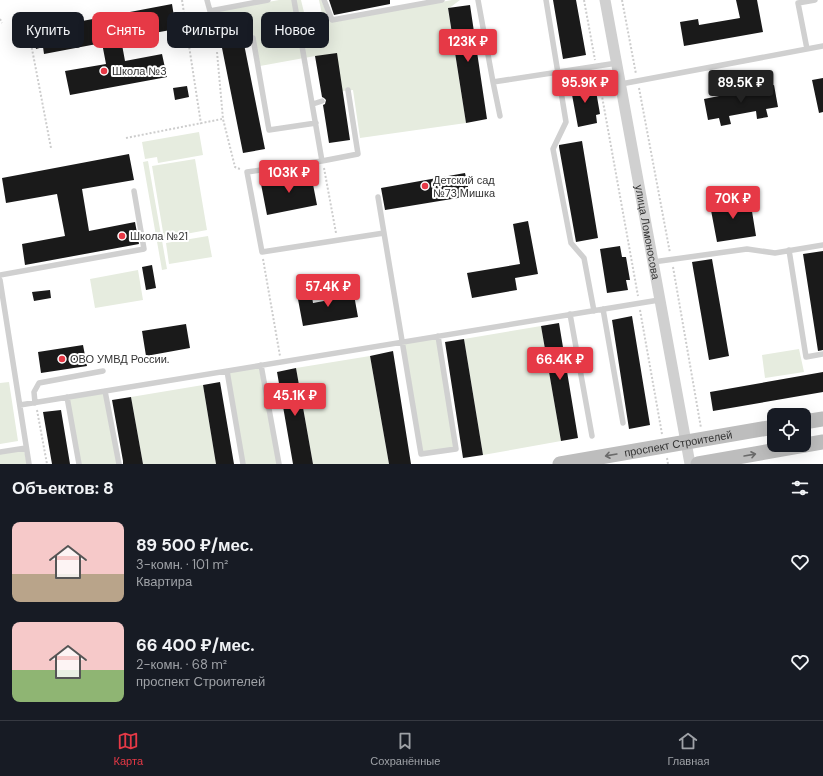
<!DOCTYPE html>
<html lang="ru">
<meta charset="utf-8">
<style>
body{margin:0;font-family:"DM Sans",sans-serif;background:#242831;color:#f1f3f6;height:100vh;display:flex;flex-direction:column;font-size:15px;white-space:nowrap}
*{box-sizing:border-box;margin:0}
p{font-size:13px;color:#9ea1a6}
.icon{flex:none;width:22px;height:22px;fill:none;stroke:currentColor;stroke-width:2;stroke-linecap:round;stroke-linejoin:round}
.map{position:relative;height:464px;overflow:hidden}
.sheet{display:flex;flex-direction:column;background:#171b24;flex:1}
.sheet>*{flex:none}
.banner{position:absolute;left:12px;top:12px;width:400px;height:36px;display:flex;gap:8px}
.tools{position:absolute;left:767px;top:408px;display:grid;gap:8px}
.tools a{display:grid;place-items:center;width:44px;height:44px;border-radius:8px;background:#171b24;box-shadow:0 4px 16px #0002;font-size:20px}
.price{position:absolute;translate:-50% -34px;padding:0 9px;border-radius:4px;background:#e63946;color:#fff;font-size:13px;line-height:26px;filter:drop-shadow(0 1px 2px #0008)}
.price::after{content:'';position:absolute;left:50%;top:24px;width:12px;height:9px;margin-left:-6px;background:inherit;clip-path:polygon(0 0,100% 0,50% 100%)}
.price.on{background:#222;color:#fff}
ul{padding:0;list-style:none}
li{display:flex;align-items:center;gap:12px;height:100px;padding:0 12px}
li span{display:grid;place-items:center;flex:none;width:112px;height:80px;border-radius:8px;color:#555}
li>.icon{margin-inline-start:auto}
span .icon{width:48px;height:48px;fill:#fffc;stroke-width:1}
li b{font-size:17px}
h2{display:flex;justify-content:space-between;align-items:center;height:48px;padding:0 12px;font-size:17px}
.pill{padding:0 14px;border-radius:8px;background:#171b24;box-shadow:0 4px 16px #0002;font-size:14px;line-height:36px}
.pill.on{background:#e63946;color:#fff}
.tab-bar{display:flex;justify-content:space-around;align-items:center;height:56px;border-top:1px solid #363941;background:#171b24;font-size:11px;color:#9ea1a6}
.tab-bar a{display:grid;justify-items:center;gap:2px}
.tab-bar .on{color:#e63946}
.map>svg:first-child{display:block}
</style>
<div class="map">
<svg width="823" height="464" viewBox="0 0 823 464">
<rect width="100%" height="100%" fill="#fff"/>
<path fill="#e6ecdf" d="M279 0H301L310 37 326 33 319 0H321L331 22 452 0H460L448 9 466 123 360 138 353 90 342 91 315 56 260 66 254 37 218 43 212 12Z
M199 132 203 155 158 163 157 157 145 159 142 142Z
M195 159 207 230 164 238 152 166Z
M148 161 167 269 162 270 143 162Z
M208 236 212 257 169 264 166 243Z
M138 270 143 300 95 308 90 279Z
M541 326 561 441 483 455 464 339Z
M438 336 456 449 421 454 402 342Z
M799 349 804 372 765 378 762 355Z
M370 356 389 464H313L296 368Z
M259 367 277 464H245L229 372Z
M9 382 18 441 0 444V383Z
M203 385 216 464H143L131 397Z
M105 391 119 464H79L67 397Z
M24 450 27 464H0V454Z"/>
<path fill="#1a1a1a" d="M329 0H390V4L334 15Z
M553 0H576L586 55 563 59Z
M736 0H757L763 32 684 46 680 22 698 19 699 25 740 18Z
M172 4 176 29 121 39 125 61 162 54 167 77 70 95 65 71 106 64 102 43 44 54 43 47 36 49 33 34 40 33V29Z
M470 5 487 119 466 123 448 8Z
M324 23 326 33 309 37 307 27Z
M244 44 265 149 243 153 222 48Z
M337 53 350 140 329 143 323 105 325 104 326 100 324 98 322 97 315 56Z
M823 78V112L819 113 812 80Z
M589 81 591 92 596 91 600 114 596 115 597 123 578 127 570 84Z
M774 85 778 107 766 109 768 117 757 119 756 111 729 116 731 124 721 126 719 118 708 120 704 99Z
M187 86 189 97 175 100 173 88Z
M582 141 598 238 576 242 559 147V145Z
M129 154 134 180 82 189 89 231 135 222 139 244 25 265 22 244 65 236 57 194 6 203 2 178Z
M465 173 470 196 385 210 381 188Z
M311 174 317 205 267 215 261 184Z
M750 199 756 236 717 242 710 205Z
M528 221 538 274 515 278 517 290 472 298 467 273 520 264 513 224Z
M620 246 622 257H626L630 280H626L628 290 607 293 600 249Z
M823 251V350L818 351 803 254Z
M712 259 729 356 709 360 692 262Z
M152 265 156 288 146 290 142 267Z
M352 284 358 317 303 326 297 294 311 291 313 303 340 298 339 287Z
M50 290 51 298 34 301 32 292Z
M632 316 650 425 629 429 612 320Z
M559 323 578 438 561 441 541 326Z
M186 324 190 348 146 356 142 331Z
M464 339 483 455 463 458 445 342Z
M83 345 87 366 41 373 38 352Z
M393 351 411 464H389L370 356Z
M296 368 313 464H293L277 372Z
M823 372V392L713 411 710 392Z
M220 382 234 464H216L203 385Z
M131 397 143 464H123V461L112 400Z
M61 410 70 464H52L43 412Z"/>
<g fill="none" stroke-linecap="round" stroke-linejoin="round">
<path stroke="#cdcdcd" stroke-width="2" stroke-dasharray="2 2" stroke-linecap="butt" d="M182 0 201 124
M584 0 595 60
M622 0 636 74
M0 19 2 23
M28 28 51 148
M217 52 223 119 235 167 240 169
M598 74 638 296
M639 88 670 253
M126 138 222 119
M324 168 336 233
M263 259 280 356
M673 267 701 428
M640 310 662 434
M37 410 47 464
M667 458 668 464"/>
<path stroke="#d0d0d0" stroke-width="5.5" d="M207 0 210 11 268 0
M294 0 322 161 247 172 262 252 384 233 421 454 456 449 438 336
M324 0 332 20 442 0
M478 0 493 82 617 63
M546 0 566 122 553 149 571 243 584 258 594 311
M210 11 217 45 253 38 269 130 316 123
M807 49 798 3 815 0
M493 82 500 116
M621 84 823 46
M313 104 322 101
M322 161 358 154 348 90
M378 197 384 233
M789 250 806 357 823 354
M653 262 747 249 775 253 823 245
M0 275 144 249 134 191
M0 280 29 464
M603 309 623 423
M570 314 592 436
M261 365 279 464
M227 371 243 464
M105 391 119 464
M67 397 79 464
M35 403 34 392 39 383 103 371
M20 405 659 300
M0 452 26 448"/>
<path stroke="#d0d0d0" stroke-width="11" id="s1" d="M605 0 690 464"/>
<g stroke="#bdbdbd" stroke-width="15">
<path d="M804 422 823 419"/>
<path id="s2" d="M560 464 774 427"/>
<path d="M698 464 823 442"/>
</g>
</g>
<defs><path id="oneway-shaft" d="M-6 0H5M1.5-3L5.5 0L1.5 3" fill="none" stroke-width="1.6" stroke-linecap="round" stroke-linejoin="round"/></defs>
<g stroke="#6a6a6a">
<use href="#oneway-shaft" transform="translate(611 455) rotate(170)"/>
<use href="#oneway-shaft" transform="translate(750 455) rotate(-10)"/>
</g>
<g fill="#e63946" stroke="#fff" stroke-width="1.5">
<circle cx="104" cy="71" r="4"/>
<circle cx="425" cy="186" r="4"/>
<circle cx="122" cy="236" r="4"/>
<circle cx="62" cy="359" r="4"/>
</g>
<g text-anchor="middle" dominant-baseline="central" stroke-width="4" stroke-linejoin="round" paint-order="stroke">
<g font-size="11" fill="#333" stroke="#fff" text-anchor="start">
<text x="112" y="71">Школа №3</text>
<text x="433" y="180">Детский сад<tspan x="433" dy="13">№73 Мишка</tspan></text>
<text x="130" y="236">Школа №21</text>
<text x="70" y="359">ОВО УМВД России.</text>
</g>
<g font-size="11" fill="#333" stroke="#fff">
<text stroke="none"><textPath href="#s1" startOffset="236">улица Ломоносова</textPath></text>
<text stroke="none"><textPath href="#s2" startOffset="120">проспект Строителей</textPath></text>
</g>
</g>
</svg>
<div class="tools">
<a><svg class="icon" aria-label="locate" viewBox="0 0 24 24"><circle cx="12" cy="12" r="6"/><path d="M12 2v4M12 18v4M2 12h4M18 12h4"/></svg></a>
</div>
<b class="price" style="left:468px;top:63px">123K ₽</b>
<b class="price" style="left:585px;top:104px">95.9K ₽</b>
<b class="price on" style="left:741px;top:104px">89.5K ₽</b>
<b class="price" style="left:289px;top:194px">103K ₽</b>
<b class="price" style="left:733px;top:220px">70K ₽</b>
<b class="price" style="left:328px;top:308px">57.4K ₽</b>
<b class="price" style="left:560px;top:381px">66.4K ₽</b>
<b class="price" style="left:295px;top:417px">45.1K ₽</b>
<div class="banner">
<a class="pill">Купить</a>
<a class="pill on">Снять</a>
<a class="pill">Фильтры</a>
<a class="pill">Новое</a>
</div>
</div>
<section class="sheet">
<h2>Объектов: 8<svg class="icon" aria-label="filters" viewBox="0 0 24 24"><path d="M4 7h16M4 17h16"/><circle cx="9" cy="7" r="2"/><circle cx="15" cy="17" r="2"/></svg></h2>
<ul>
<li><span style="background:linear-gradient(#f6c9c9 65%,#b9a48a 0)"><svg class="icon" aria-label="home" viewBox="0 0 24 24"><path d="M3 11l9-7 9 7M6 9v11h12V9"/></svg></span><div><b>89 500 ₽/мес.</b><p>3-комн. · 101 m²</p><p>Квартира</p></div><svg class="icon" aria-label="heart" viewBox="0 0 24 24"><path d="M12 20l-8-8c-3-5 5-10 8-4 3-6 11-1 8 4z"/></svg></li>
<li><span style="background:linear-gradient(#f6c9c9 60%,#8fb573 0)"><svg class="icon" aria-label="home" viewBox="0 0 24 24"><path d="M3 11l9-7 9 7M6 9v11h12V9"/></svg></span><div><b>66 400 ₽/мес.</b><p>2-комн. · 68 m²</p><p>проспект Строителей</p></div><svg class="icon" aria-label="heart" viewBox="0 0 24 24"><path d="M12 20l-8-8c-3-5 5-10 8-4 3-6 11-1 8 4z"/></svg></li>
</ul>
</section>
<nav class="tab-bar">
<a class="on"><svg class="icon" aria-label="map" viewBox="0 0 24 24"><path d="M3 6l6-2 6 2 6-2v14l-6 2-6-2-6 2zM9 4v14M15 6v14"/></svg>Карта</a>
<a><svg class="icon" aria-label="saved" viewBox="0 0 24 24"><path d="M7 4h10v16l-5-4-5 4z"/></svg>Сохранённые</a>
<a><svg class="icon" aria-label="home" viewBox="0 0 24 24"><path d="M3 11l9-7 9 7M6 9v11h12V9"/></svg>Главная</a>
</nav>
